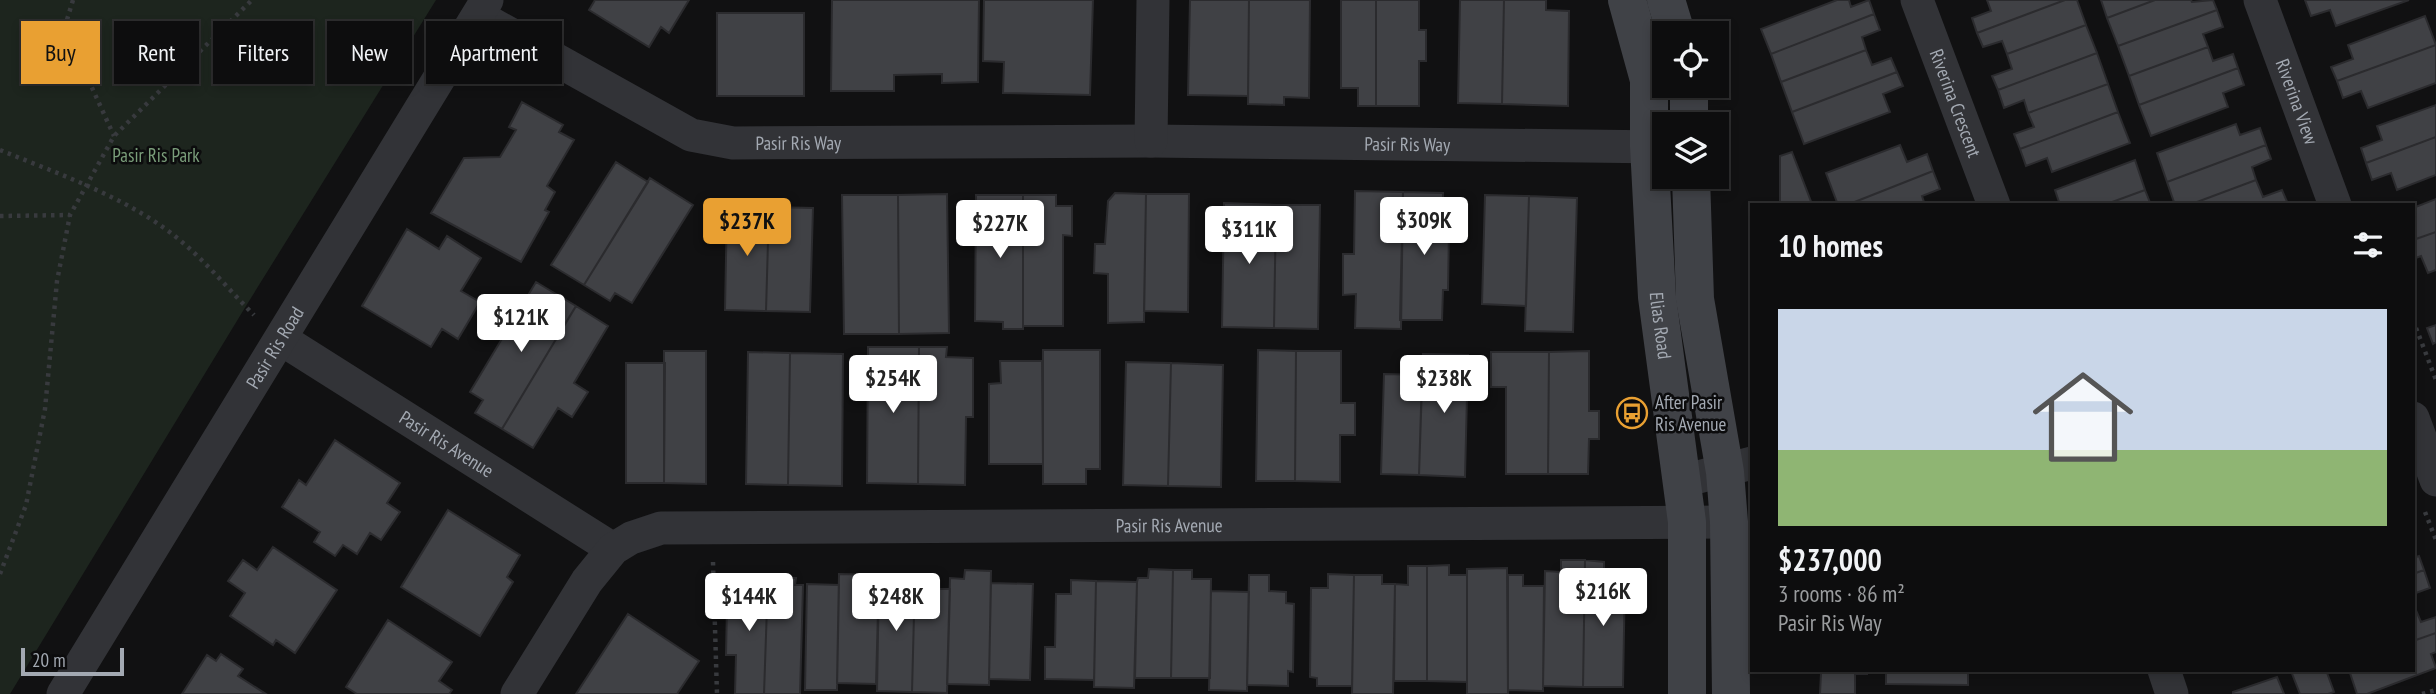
<!DOCTYPE html>
<meta charset="utf-8">
<style>
body{margin:0;font-family:"PT Sans Narrow",sans-serif;background:#161617;color:#f1f3f6;height:100vh;display:flex;flex-direction:column;font-size:26px;white-space:nowrap}
*{box-sizing:border-box;margin:0}
p{font-size:23px;color:#9a9c9e}
.icon{flex:none;width:38px;height:38px;fill:none;stroke:currentColor;stroke-width:2;stroke-linecap:round;stroke-linejoin:round}
.map{position:relative;flex:1;overflow:hidden}
.panel{position:absolute;left:1750px;top:203px;width:665px;height:469px;display:flex;flex-direction:column;background:#0d0d0e;border-radius:0px;box-shadow:0 4px 10px #0003,0 0 0 2px #2d2d2e}
.panel>*{flex:none}
.guide{position:absolute;left:21px;top:21px;width:665px;height:63px;display:flex;gap:14px}
.controls{position:absolute;left:1652px;top:21px;display:grid;gap:14px}
.controls a{display:grid;place-items:center;width:77px;height:77px;border-radius:0px;background:#0d0d0e;box-shadow:0 4px 10px #0003,0 0 0 2px #2d2d2e;font-size:35px}
.scale{position:absolute;left:21px;bottom:18px;width:103px;box-sizing:border-box;padding-left:7px;border:4px solid #a3a9b2;border-top:0;font-size:19px;line-height:24px;white-space:nowrap;color:#a3a9b2;-webkit-text-stroke:5px #0c0c0d;paint-order:stroke}
.price{position:absolute;translate:-50% -60px;padding:0 16px;border-radius:7px;background:#fff;color:#222;font-size:23px;line-height:46px;filter:drop-shadow(0 2px 4px #0008)}
.price::after{content:'';position:absolute;left:50%;top:42px;width:21px;height:16px;margin-left:-10px;background:inherit;clip-path:polygon(0 0,100% 0,50% 100%)}
.price.current{background:#e9a032;color:#111}
ul{padding:0;list-style:none}
li{display:grid;align-content:center;gap:14px;height:371px;padding:0 28px}
li+li{border-top:2px solid #2d2d2e}
li span{display:grid;place-items:center;height:217px;border-radius:0px;color:#555}
li>.icon{margin-inline-start:auto}
span .icon{width:126px;height:126px;fill:#fffc;stroke-width:1}
li b{font-size:30px}
h2{display:flex;justify-content:space-between;align-items:center;height:84px;padding:0 28px;font-size:30px}
.chip{padding:0 24px;border-radius:0px;background:#0d0d0e;box-shadow:0 4px 10px #0003,0 0 0 2px #2d2d2e;font-size:24px;line-height:63px}
.chip.current{background:#e9a032;color:#111}
.map>svg:first-child{display:block}
</style>
<div class="map">
<svg width="2436" height="694" viewBox="0 0 2436 694">
<rect width="100%" height="100%" fill="#111112"/>
<path fill="#1d251e" d="M0 0H436L246 306 10 694H0Z"/>
<path fill="#404145" stroke="#2b2b2e" stroke-width="2" d="M595 0H689L669 33 661 27 649 47 589 10Z
M832 0H979L978 82 942 83V74L894 75V91H831Z
M984 0H1093L1090 95 1003 93 1004 62 983 61Z
M1190 0H1249L1248 96 1188 95Z
M1249 0H1310L1309 98 1284 97V105L1248 104Z
M1341 0H1376V106H1358V88H1341Z
M1376 0H1419V30H1426V61H1419V106H1376Z
M1460 0H1504L1502 104 1458 103Z
M1504 0H1546V10L1569 11 1568 106 1502 104Z
M1837 0H1849L1851 7 1869 0 1874 14 1771 54 1761 29Z
M1987 0H2065L1977 33 1972 18 1991 11Z
M2065 0H2077L2086 25 2007 54 2002 41 1983 47 1977 33Z
M2101 0H2155L2107 18Z
M2155 0H2191L2192 2 2213 0 2217 10 2118 46 2107 18Z
M2305 0H2409L2336 26 2330 10 2311 16Z
M2217 10 2223 27 2203 34 2208 47 2129 76 2118 46Z
M717 13H804V96H717Z
M1874 14 1880 30 1862 37 1866 50 1781 82 1771 54Z
M2425 16 2436 45 2337 81 2331 67 2353 59 2348 45Z
M2086 25 2097 53 1998 90 1992 76 2012 69 2007 54Z
M2436 45V83L2368 108 2361 91 2343 98 2337 81Z
M2208 47 2213 61 2233 54 2238 68 2139 105 2129 76Z
M1866 50 1872 65 1891 58 1897 72 1792 112 1781 82Z
M2097 53 2108 84 2028 113 2024 100 2004 108 1998 90Z
M2238 68 2244 85 2223 93 2228 107 2151 136 2139 105Z
M1897 72 1903 86 1883 94 1890 112 1804 144 1792 112Z
M2108 84 2118 112 2020 149 2014 134 2034 127 2028 113Z
M522 102 563 125 559 132 574 140 547 186 555 192 545 210 549 212 521 262 431 213 464 158 500 157 516 130 509 127Z
M2436 105V137L2366 163 2361 148 2382 140 2377 126Z
M2118 112 2130 143 2052 172 2047 158 2026 166 2020 149Z
M2236 124 2240 135 2260 128 2266 145 2167 182 2157 153Z
M2436 137V175L2397 190 2391 173 2372 180 2366 163Z
M1900 145 1907 162 1927 154 1933 171 1847 205H1838L1826 173Z
M2266 145 2271 159 2252 167 2256 180 2189 205H2175L2167 182Z
M1792 152 1812 204 1822 202 1823 205H1780V156Z
M2135 160 2145 190 2104 205H2052L2059 202 2055 190Z
M616 162 648 182 584 285 551 265Z
M1933 171 1940 189 1922 196 1925 205H1847Z
M650 178 693 205 632 303 615 293 610 301 584 285Z
M2256 180 2263 197 2282 190 2288 204 2189 205Z
M2145 190 2151 205H2104Z
M1355 191 1403 192 1401 329 1355 328 1356 294 1343 295V254H1354Z
M1403 192 1443 193V228H1449L1448 290H1443L1442 320H1400Z
M1115 193 1146 194 1144 322 1108 323V274L1094 273 1095 244H1105L1108 201Z
M947 194 949 333 899 334 898 195Z
M1146 194H1189L1188 312 1144 311Z
M842 195H898L899 334H844Z
M976 195H1023V329H1003V322L975 321Z
M1023 195H1056V206H1072V236L1063 235V326H1023Z
M1485 195 1529 196 1526 306 1482 304Z
M1529 196 1577 198 1573 332 1525 331Z
M2436 199V232L2413 240V208Z
M1224 203 1276 205 1274 328 1222 327Z
M1276 205H1320L1318 329 1274 328Z
M727 206 769 207 766 311 725 310Z
M769 207 813 208 810 312 766 311Z
M407 229 439 249 447 236 481 258 461 291 480 302 458 339 442 329 431 347 362 306Z
M2436 232V270L2428 273 2421 256 2413 259V240Z
M536 282 576 306 502 429 475 413 483 400 470 392Z
M576 306 608 326 574 383 588 392 572 417 558 408 533 448 502 429Z
M2436 325V342L2433 344 2427 328Z
M868 347H919L918 484 867 483Z
M919 347H947L946 357 973 358V417H966L965 485 918 484Z
M1043 350H1100V469H1086V484H1043Z
M1258 350 1296 351 1295 481H1256Z
M664 351H706V484L664 483Z
M1296 351H1341V403H1355V435H1340V482L1295 481Z
M1589 351V411H1599V439H1589L1588 474H1548L1549 352Z
M748 352 790 353 788 485 746 484Z
M1491 352H1549L1548 474H1506V387H1491Z
M790 353 843 354 842 486 788 485Z
M1423 354 1468 355 1465 477 1419 475Z
M1000 361H1042L1043 464H989V384L1001 383Z
M1126 362 1171 363 1168 486 1123 485Z
M626 363H665L664 483H626Z
M1171 363 1223 365 1221 487 1168 486Z
M1384 374 1422 375 1419 475 1381 474Z
M335 440 400 483 387 503 400 512 381 540 370 533 357 554 343 545 335 556 314 542 320 532 282 507 299 480 306 485Z
M448 510 520 555 507 577 513 582 480 636 401 587Z
M273 547 337 590 295 653 276 640 273 645 230 616 245 593 228 581 243 560 257 570Z
M2419 556 2424 570 2413 574V558Z
M1561 560H1585L1583 687 1543 686 1545 571 1561 572Z
M1585 560 1604 562V575L1625 576 1623 687H1583Z
M1449 565V575H1467V682L1427 681V566Z
M1408 566H1427V681H1394L1395 584 1408 585Z
M1507 568 1508 694H1467V569Z
M1149 569 1173 570 1171 678H1135L1137 582 1138 578H1148Z
M965 570 991 571 989 685 947 684 950 578 964 579Z
M1173 570H1192V579H1211L1210 678H1171Z
M2424 570 2430 588 2413 594V574Z
M839 574 879 575 876 684 837 683Z
M1328 574 1354 575 1352 686H1317V678L1310 677 1311 588H1328Z
M879 575 915 576 912 692 877 691Z
M1249 575H1269V591L1286 592V603L1294 604 1293 672 1288 671V686L1247 685Z
M1354 575H1382V584H1395L1393 694H1352Z
M1508 575H1523V586H1544L1543 691 1508 690Z
M735 576 768 577 764 694H735L736 655H726L727 606 735 605Z
M915 576 932 577V589H950L947 693 912 692Z
M768 577 796 578 795 585H803L800 694H764Z
M1071 580 1096 581 1094 680 1045 679V647H1055L1056 594H1071Z
M1096 581 1137 582 1134 688 1094 687Z
M991 583 1033 584 1030 680 989 679Z
M807 584 839 585 837 690H805Z
M1211 591 1249 592 1247 691 1209 690Z
M2415 608 2421 622 2436 617V633L2413 641V609Z
M628 614 699 661 677 694H576Z
M388 620 452 662 439 681 452 690 449 694H357L346 687Z
M2436 633V652L2431 654 2436 668 2367 694H2357L2349 670H2413V641Z
M221 654 243 669 238 676 266 694H182L207 655 216 661Z
M1805 670H1867V674H1855V694H1820L1821 673H1805Z
M1886 670H1968V685L1886 684Z
M2326 670 2334 692 2328 694H2300L2291 671Z
M2277 677 2284 694H2233V692Z"/>
<g fill="none" stroke-linecap="round" stroke-linejoin="round">
<path stroke="#383a3e" stroke-width="4.5" stroke-dasharray="3.5 5" stroke-linecap="butt" d="M73 0 66 23 73 46 114 136
M0 150C61 175 132 199 182 242 208 264 230 291 254 315
M0 216 70 215
M2413 320 2436 380
M2425 512 2436 540
M713 562 717 694
M0 574 26 505 45 409 57 281 70 215 114 136 252 0
M2422 694 2436 690"/>
<g stroke="#323337" stroke-width="33">
<path id="s1" d="M1917 0 1994 205"/>
<path id="s2" d="M2260 0 2335 205"/>
<path id="s3" d="M478 16 691 135 733 143 1151 141 1664 147"/>
<path d="M1151 141 1153 0"/>
<path id="s4" d="M281 339 613 549"/>
<path d="M2413 418 2436 480"/>
<path d="M1683 481 1752 463"/>
<path d="M2164 670 2172 694"/>
<path id="s5" d="M63 694 487 0"/>
<path id="s6" d="M517 694 587 581 613 549 631 538 661 528 1729 522"/>
</g>
<g stroke="#404247" stroke-width="38">
<path id="s7" d="M1627 0 1649 80V146L1657 297 1687 522V694"/>
<path d="M1666 0 1676 33"/>
<path d="M1689 86V124"/>
<path d="M1691 177 1695 299 1725 472 1729 522 1731 694"/>
</g>
</g>
<defs>
<g id="bus-ring" transform="scale(1.575)"><circle r="9.5" fill="#0c0c0d" stroke="#e9a032" stroke-width="1.5"/><path d="M-5-6H5V4H4V6H2V4H-2V6H-4V4H-5ZM-3.5-4V0h7V-4ZM-3.5 1.2v1.5H-2V1.2ZM2 1.2v1.5H3.5V1.2Z" fill="#e9a032"/></g>
</defs>
<g fill-rule="evenodd">
<use href="#bus-ring" x="1632" y="413"/>
</g>
<g text-anchor="middle" dominant-baseline="central" stroke-width="5" stroke-linejoin="round" paint-order="stroke">
<g font-size="19" fill="#a3a9b2" stroke="#0c0c0d">
<text stroke="none"><textPath href="#s1" startOffset="110">Riverina Crescent</textPath></text>
<text stroke="none"><textPath href="#s2" startOffset="108">Riverina View</textPath></text>
<text stroke="none"><textPath href="#s3" startOffset="352">Pasir Ris Way</textPath></text>
<text stroke="none"><textPath href="#s3" startOffset="961">Pasir Ris Way</textPath></text>
<text stroke="none"><textPath href="#s7" startOffset="329">Elias Road</textPath></text>
<text stroke="none"><textPath href="#s5" startOffset="406">Pasir Ris Road</textPath></text>
<text stroke="none"><textPath href="#s4" startOffset="196">Pasir Ris Avenue</textPath></text>
<text stroke="none"><textPath href="#s6" startOffset="735">Pasir Ris Avenue</textPath></text>
</g>
<g font-size="19" fill="#7a9d7a" stroke="#0c0c0d">
<text x="156" y="155">Pasir Ris Park</text>
</g>
<g font-size="19" fill="#a3a9b2" stroke="#0c0c0d" text-anchor="start">
<text x="1655" y="402">After Pasir<tspan x="1655" dy="22">Ris Avenue</tspan></text>
</g>
</g>
</svg>
<div class="controls">
<a><svg class="icon" aria-label="locate" viewBox="0 0 24 24"><circle cx="12" cy="12" r="6"/><path d="M12 2v4M12 18v4M2 12h4M18 12h4"/></svg></a>
<a><svg class="icon" aria-label="layers" viewBox="0 0 24 24"><path d="M12 4l9 5-9 5-9-5zM3 14l9 5 9-5"/></svg></a>
</div>
<div class="scale">20 m</div>
<b class="price" style="left:1424px;top:257px">$309K</b>
<b class="price current" style="left:747px;top:258px">$237K</b>
<b class="price" style="left:1000px;top:260px">$227K</b>
<b class="price" style="left:1249px;top:266px">$311K</b>
<b class="price" style="left:521px;top:354px">$121K</b>
<b class="price" style="left:893px;top:415px">$254K</b>
<b class="price" style="left:1444px;top:415px">$238K</b>
<b class="price" style="left:1603px;top:628px">$216K</b>
<b class="price" style="left:749px;top:633px">$144K</b>
<b class="price" style="left:896px;top:633px">$248K</b>
<div class="guide">
<a class="chip current">Buy</a>
<a class="chip">Rent</a>
<a class="chip">Filters</a>
<a class="chip">New</a>
<a class="chip">Apartment</a>
</div>
<section class="panel">
<h2>10 homes<svg class="icon" aria-label="filters" viewBox="0 0 24 24"><path d="M4 7h16M4 17h16"/><circle cx="9" cy="7" r="2"/><circle cx="15" cy="17" r="2"/></svg></h2>
<ul>
<li><span style="background:linear-gradient(#c9d6e8 65%,#8fb573 0)"><svg class="icon" aria-label="home" viewBox="0 0 24 24"><path d="M3 11l9-7 9 7M6 9v11h12V9"/></svg></span><div><b>$237,000</b><p>3 rooms · 86 m²</p><p>Pasir Ris Way</p></div></li>
</ul>
</section>
</div>
